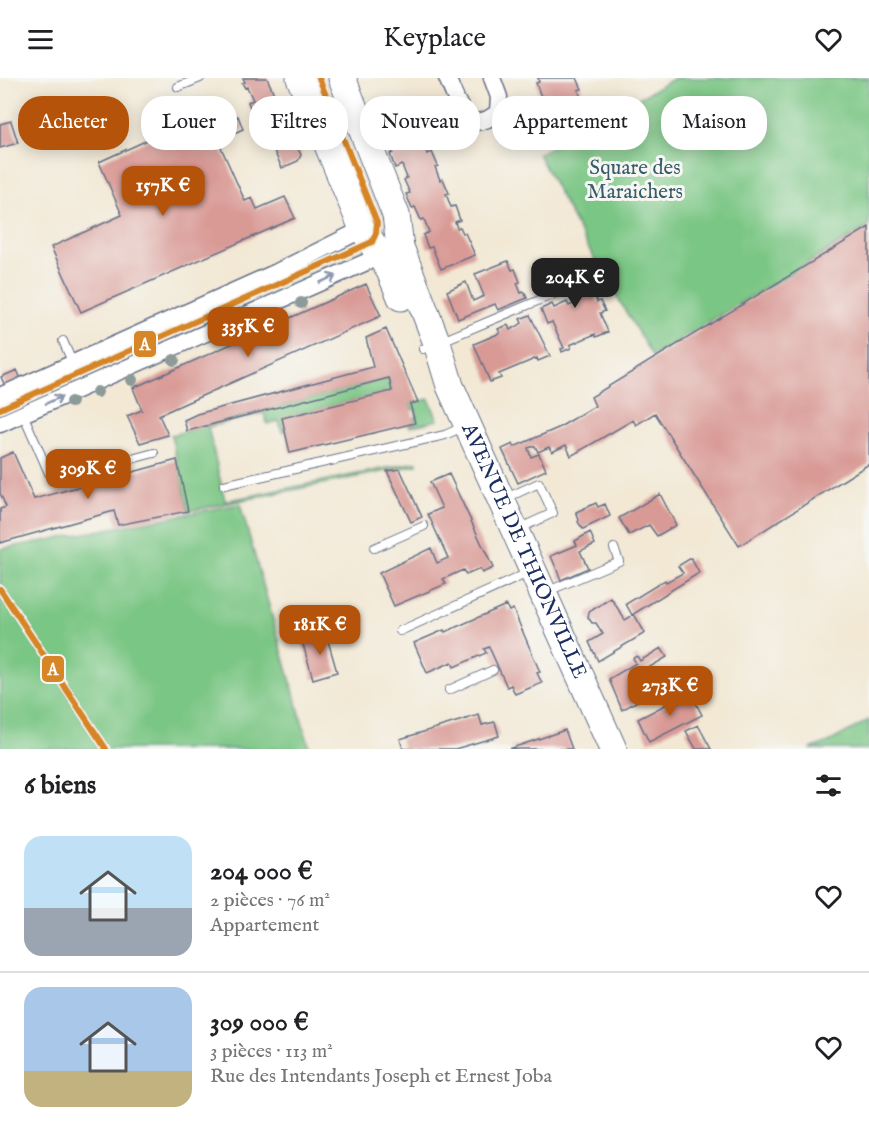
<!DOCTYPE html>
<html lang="fr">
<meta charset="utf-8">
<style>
body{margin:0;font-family:"IM FELL English",serif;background:#f6f6f6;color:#202124;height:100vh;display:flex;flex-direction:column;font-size:22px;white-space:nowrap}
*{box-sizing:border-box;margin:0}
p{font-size:20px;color:#757577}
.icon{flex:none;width:33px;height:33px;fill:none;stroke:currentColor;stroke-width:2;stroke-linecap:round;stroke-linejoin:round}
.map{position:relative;height:671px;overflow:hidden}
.details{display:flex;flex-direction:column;background:#fff;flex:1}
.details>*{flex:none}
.hud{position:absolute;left:18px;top:18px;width:834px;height:54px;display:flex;gap:12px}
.price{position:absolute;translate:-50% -51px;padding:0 14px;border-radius:12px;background:#b45309;color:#fff;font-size:20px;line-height:39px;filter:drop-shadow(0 2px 3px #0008)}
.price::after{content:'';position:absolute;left:50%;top:36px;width:18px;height:14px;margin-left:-9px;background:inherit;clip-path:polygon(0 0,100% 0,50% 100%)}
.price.current{background:#222;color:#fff}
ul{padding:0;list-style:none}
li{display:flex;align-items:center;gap:18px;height:150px;padding:0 24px}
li+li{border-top:2px solid #e0e0e0}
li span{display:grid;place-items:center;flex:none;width:168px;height:120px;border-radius:18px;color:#555}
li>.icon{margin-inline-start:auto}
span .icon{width:72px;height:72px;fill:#fffc;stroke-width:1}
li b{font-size:26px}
h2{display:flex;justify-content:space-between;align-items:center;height:72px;padding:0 24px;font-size:26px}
.tag{padding:0 21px;border-radius:24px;background:#fff;box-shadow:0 3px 15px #0003;font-size:21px;line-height:54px}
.tag.current{background:#b45309;color:#fff}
header{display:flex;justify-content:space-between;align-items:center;height:78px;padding:0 24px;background:#fff;font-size:27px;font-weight:600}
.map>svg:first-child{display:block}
</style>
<header><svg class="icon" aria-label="menu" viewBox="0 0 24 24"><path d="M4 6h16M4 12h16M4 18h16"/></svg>Keyplace<svg class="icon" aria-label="heart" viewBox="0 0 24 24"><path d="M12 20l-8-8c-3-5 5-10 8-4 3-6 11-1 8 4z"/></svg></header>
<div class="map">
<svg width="869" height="671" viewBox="0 0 869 671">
<rect width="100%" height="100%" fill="#f6f6f2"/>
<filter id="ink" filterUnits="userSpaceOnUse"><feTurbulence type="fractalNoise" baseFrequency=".0167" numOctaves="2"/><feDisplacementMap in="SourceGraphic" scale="12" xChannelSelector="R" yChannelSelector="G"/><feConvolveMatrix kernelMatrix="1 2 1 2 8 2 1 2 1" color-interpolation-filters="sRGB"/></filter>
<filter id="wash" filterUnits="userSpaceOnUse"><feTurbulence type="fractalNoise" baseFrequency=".008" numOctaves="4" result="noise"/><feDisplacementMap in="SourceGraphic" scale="24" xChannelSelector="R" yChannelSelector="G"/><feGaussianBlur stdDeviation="1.35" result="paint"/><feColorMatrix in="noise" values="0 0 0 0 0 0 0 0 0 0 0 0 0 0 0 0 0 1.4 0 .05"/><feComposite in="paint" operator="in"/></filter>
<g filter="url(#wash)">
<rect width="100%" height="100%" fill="#f2e8d4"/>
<path fill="#7ac684" stroke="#4a7a71" stroke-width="1.5" d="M675 0H869V148L652 278 594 180 538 76Z
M389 300 392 313 283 340 285 353 282 354 279 343 267 346 264 335 208 349 225 423 417 384V387L188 433 171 357Z
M429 321 438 342 410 349 409 347 415 345 414 340H417L416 332 411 331 410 326Z
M240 426 310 671H0V471Z
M869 642V671H810L829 664Z"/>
<g id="blocks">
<path fill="#d99a95" d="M243 0H267L278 25 266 31 267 34 260 37 256 30 251 32 248 24 253 22 247 9 245 10 242 5 245 4Z
M538 0H577L582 11 578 12 581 19 550 31 545 18 541 19 536 5 539 4Z
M391 37 395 48 418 38 427 61 425 62 428 69 425 70 427 76 432 74 438 88 435 89 440 102 443 101 449 115 446 116 451 129 455 128 460 142 455 144 457 150 460 149 463 155H465L475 177 441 191 432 169 428 170 423 157 429 154 424 141 421 142 415 129 412 130 406 116 410 115 404 102 407 100 402 87 395 90 390 76 393 75 380 41Z
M238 38 243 51 225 59 219 46Z
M11 43 18 65 0 70V46Z
M276 45 277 48 286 45 301 77 298 83 282 90 273 71H272L268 64 266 65 261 56 263 55 261 51Z
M211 47 245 123 252 120 257 131 285 119 295 140 81 234 51 169 122 137 99 84 163 55 168 66Z
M869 149V386L739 468 655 335 636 347 633 342 571 378 566 367 552 374 549 369 538 374 535 368 528 370 531 379 539 376 546 392 518 405 502 371 513 366 514 369 558 350 595 328 591 319Z
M508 183 512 192 515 191 520 204 517 205 521 215 524 214 527 220 498 232 495 226 458 241 447 213 466 204 473 223 484 218 475 196Z
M562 185 566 194 580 189 586 203 591 201 596 212 593 213 597 224 600 223 605 233 600 235 608 254 596 259 595 256 570 267 571 270 562 274 561 271 564 270 552 244 547 246 541 231 552 226 554 230 567 224 569 228 575 225 569 212 563 214 561 210 558 212 553 200 556 198 552 190Z
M366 206 381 238 159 337 168 357 140 365 127 338 142 332 133 310Z
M530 237 550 278 538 283 537 280 499 296 501 300 490 304 474 266 500 255 498 251 508 247 510 252 516 249 522 245 520 241Z
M386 251 418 324 410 326 415 345 290 375 282 340 392 313 389 300 187 353 184 342 197 336 373 289 366 260Z
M17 292 21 301 5 308 1 299Z
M13 374 34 421 177 382 188 433 118 447 114 433 0 465V431L6 429 0 415V380Z
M400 391 422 439 411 444 387 393Z
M449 396 493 490 482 495 480 491 466 497 463 492 443 501 446 506 394 528 379 495 431 470 437 485 448 480 428 436 442 430 430 404Z
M660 416 676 447 657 458 649 447 629 457 619 440Z
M596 425 598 429 605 426 610 438 583 451 578 444 579 442 576 434Z
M590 454 595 466 580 473 588 490 561 502 551 478 577 467 575 463Z
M691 480 699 495 632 537 626 526 665 502 666 504 683 495 678 488Z
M611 520 625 542 634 536 645 555 598 583 589 564 603 556 596 545H592L588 539 589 534Z
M506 527 509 533 513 531 540 594 537 595 542 605 515 616 511 607 507 609 489 569 484 571 486 575 454 589 452 584 427 595 414 565 444 552 445 554Z
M326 556 337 594 313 601 302 563Z
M661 570 667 579 636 597 638 601 635 602 643 620 622 632 609 601 636 585 633 580 637 578 640 583Z
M687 592 691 598 678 605 675 600Z
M690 614 702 637 649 664 638 641Z
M479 637 482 647 495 644 499 658 455 671H403L400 661Z
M698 647 711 671H696L686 653Z
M565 652 572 671H509Z"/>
</g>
</g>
<g filter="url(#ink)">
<use href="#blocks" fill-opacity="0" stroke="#667087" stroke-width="1.5"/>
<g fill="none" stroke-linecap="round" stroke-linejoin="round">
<g stroke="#667087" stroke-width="10">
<path id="service" d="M178 9 200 0
M63 263 73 286
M423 271 554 216 550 205
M0 331 372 164 376 155 377 145 319 0
M23 336 52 402 154 375
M224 407 445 357 465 348
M504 421 539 405 553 435 518 451
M374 470 424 448
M0 511 106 671
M546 514 619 483 614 470
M400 553 530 494
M449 612 493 592"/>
</g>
<g stroke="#667087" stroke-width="19">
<path id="minor" d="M447 0C458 24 466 61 498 34L499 19 492 0
M0 318 277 194 363 151
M0 346 380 178"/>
</g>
<g stroke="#667087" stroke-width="29">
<g id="primary">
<path d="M300 0 363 151 390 193 401 219"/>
<path id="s1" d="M342 0 396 137 400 169 437 265 450 308 613 671"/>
</g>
</g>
<use href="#service" stroke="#fff" stroke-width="8"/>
<use href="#minor" stroke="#fff" stroke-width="16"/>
<use href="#primary" stroke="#fff" stroke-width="27"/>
<g stroke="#f6f6f2" stroke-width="10">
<path id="bus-1" d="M319 0 377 145 376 155 372 164
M0 331 372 164
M0 511 106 671"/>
</g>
<use href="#bus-1" stroke="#d68527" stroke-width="6"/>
</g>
<g fill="#8c9b99">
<circle cx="301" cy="225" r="6"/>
<circle cx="224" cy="259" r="6"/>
<circle cx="174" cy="282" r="6"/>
<circle cx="132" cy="302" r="6"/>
<circle cx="97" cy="314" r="6"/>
<circle cx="71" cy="324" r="6"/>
</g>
<defs><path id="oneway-shaft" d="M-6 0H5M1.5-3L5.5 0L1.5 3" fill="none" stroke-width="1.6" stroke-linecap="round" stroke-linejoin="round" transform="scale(1.5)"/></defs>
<g stroke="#8d97ae">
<use href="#oneway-shaft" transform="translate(328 201) rotate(-24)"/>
<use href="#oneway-shaft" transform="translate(54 322) rotate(-24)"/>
</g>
</g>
<g text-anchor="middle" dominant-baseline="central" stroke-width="6" stroke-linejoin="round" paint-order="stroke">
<g font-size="21" fill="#385c69" stroke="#f6f6f2">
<text x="635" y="90">Square des<tspan x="635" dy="24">Maraichers</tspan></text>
</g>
<g font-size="21" fill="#1b2f5e" stroke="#f6f6f2">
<text stroke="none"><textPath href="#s1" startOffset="508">AVENUE DE THIONVILLE</textPath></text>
</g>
</g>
<g stroke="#f6f6f2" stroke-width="2">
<rect x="133" y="252" width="24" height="28" rx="6" fill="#d68527"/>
<rect x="41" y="577" width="24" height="28" rx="6" fill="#d68527"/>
</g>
<g font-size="16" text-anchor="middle" font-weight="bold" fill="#fff">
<text x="145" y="272">A</text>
<text x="53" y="597">A</text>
</g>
</svg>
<b class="price" style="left:163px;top:139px">157K €</b>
<b class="price current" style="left:575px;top:231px">204K €</b>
<b class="price" style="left:248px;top:280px">335K €</b>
<b class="price" style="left:88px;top:422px">309K €</b>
<b class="price" style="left:320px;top:578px">181K €</b>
<b class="price" style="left:670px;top:639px">273K €</b>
<div class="hud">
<a class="tag current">Acheter</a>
<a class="tag">Louer</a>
<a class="tag">Filtres</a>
<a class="tag">Nouveau</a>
<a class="tag">Appartement</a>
<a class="tag">Maison</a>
</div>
</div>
<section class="details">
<h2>6 biens<svg class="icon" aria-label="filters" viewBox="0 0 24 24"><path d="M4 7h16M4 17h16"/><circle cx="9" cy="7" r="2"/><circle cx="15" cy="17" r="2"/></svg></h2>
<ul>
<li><span style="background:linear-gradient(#bfe0f5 60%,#9aa5b1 0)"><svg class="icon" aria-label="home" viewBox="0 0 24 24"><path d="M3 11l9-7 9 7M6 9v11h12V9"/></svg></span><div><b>204 000 €</b><p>2 pièces · 76 m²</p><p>Appartement</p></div><svg class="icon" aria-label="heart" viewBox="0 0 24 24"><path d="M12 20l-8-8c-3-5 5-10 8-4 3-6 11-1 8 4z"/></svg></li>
<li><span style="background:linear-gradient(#a9c7e8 70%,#c2b280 0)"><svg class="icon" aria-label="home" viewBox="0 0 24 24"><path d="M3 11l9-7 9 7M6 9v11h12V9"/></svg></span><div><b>309 000 €</b><p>3 pièces · 113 m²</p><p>Rue des Intendants Joseph et Ernest Joba</p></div><svg class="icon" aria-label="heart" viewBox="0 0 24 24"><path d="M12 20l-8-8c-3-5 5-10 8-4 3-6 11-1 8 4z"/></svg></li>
</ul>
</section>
